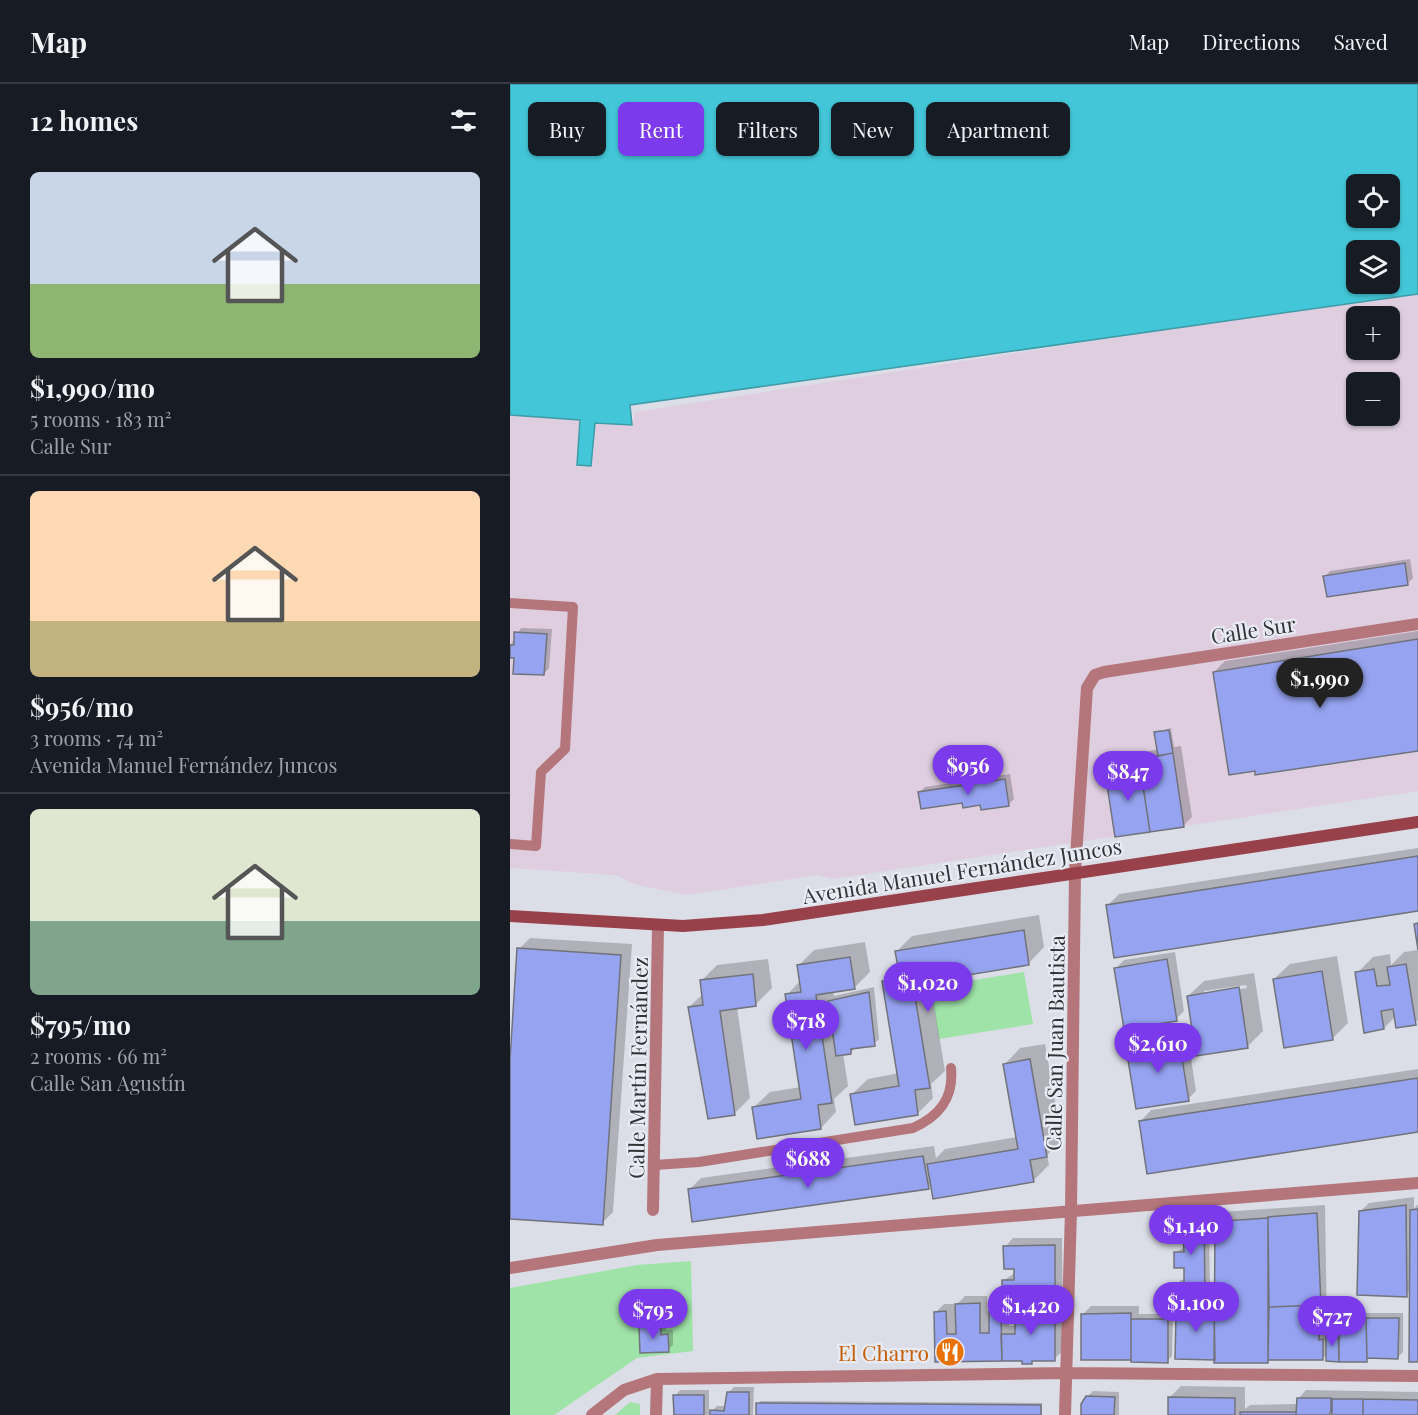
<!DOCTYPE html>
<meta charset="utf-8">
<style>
body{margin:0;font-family:"Playfair Display",serif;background:#242831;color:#f1f3f6;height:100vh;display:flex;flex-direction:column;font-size:22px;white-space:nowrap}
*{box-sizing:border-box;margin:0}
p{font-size:20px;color:#9ea1a6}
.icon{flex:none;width:33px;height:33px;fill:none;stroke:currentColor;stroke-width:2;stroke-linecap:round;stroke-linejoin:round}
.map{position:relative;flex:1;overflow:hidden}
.details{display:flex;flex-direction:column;background:#171b24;width:510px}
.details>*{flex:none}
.hud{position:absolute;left:18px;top:18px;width:570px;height:54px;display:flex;gap:12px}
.fabs{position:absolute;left:836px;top:90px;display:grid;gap:12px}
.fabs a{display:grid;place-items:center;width:54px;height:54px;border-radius:9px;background:#171b24;box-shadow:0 2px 4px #0004;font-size:30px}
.price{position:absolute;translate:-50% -51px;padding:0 14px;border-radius:21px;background:#7c3aed;color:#fff;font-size:20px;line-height:39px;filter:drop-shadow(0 2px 3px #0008)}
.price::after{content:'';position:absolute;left:50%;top:36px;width:18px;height:14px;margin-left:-9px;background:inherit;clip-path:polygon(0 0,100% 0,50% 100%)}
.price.active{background:#222;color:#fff}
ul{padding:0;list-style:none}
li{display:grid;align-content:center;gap:12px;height:318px;padding:0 30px}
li+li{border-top:2px solid #363941}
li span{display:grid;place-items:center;height:186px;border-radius:9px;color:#555}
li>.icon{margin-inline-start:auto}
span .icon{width:108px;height:108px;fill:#fffc;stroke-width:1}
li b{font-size:26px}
h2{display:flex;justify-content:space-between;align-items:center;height:72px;padding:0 30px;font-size:26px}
.chip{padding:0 21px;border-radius:9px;background:#171b24;box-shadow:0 2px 4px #0004;font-size:21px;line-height:54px}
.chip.active{background:#7c3aed;color:#fff}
header{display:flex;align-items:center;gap:36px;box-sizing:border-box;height:84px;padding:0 30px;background:#171b24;border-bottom:2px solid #363941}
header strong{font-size:28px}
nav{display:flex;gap:33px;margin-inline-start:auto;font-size:21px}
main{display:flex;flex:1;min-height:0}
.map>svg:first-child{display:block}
</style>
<header>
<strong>Map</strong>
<nav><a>Map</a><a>Directions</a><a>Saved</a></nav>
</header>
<main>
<section class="details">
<h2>12 homes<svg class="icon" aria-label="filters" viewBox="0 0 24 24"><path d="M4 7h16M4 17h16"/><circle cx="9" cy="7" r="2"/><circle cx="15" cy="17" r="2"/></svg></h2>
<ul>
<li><span style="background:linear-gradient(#c9d6e8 60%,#8fb573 0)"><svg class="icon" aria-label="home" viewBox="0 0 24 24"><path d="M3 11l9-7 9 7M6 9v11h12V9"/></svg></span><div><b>$1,990/mo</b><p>5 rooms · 183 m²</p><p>Calle Sur</p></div></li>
<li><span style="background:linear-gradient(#ffd9b3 70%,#c2b280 0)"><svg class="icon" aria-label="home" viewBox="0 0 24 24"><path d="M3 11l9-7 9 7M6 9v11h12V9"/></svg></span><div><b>$956/mo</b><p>3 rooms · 74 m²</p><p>Avenida Manuel Fernández Juncos</p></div></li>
<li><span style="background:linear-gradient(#dfe7d0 60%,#7fa58c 0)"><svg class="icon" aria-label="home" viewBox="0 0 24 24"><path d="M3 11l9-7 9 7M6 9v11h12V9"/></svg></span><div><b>$795/mo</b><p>2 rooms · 66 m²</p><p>Calle San Agustín</p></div></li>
</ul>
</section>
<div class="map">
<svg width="908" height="1331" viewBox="0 0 908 1331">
<rect width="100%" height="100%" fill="#dcdee7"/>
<path fill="#decee0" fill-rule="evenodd" d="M908 207V707L322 795 308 791 176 811 124 800 105 791 0 784V331L70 336 67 381 80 382 85 338 122 341 125 328ZM846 232H879V266H846ZM846 298H879V332H846Z"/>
<path fill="#a0e3a9" d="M514 888 523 940 429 955 421 903Z
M181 1177 183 1267 127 1274 44 1331H0V1204L127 1181Z
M120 1318 130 1320V1331H105Z"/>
<path fill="#43c7d8" stroke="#3e9ba7" stroke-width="1.5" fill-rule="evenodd" d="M0 0H908V210L120 321 122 341 85 339 81 382 67 381 70 336 0 331ZM846 100H879V134H846ZM846 166H879V200H846Z"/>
<path fill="#0003" fill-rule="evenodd" d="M900 475 903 494 898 499 815 493 820 487Z
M11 544 42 545 39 584 34 590 6 573H0V562Z
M908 547V665L746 685 704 588 715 577Z
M661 644 664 663 671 662 682 733 674 741 606 751 597 688 605 680 631 676 639 667 649 665 646 649Z
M500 690 504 715 498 721 454 717 410 708 415 703Z
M908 764V825L598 821 609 810Z
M529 831 534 863 519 879 420 896 435 987 421 1000 423 1014 408 1029 342 1010 358 995 389 989 373 897 389 882 387 867 402 852Z
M20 854 122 860 103 1128 92 1139 0 1133V1000L9 865Z
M355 858 360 888 344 904 323 907 324 912 364 903 369 955 364 960 346 963 341 968 333 969 338 1002 324 1015 326 1028 311 1044 244 1023 260 1008 291 1003 277 911 290 897 288 882 304 866Z
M908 866V936L905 939 886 932 874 944 847 889 863 873 880 870 881 881 894 868Z
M665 868 674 927 666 935 606 884 614 876Z
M827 872 838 939 822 955 764 895 780 880Z
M258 875 262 904 246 920 227 923 240 1014 224 1030 179 923 193 910 191 897 207 881Z
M744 889 753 947 737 963 678 912 694 897ZM736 901 737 904 694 911V907Z
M677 948 686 1007 678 1015 618 964 626 956Z
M535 960 552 1056 537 1071 539 1081 523 1097 422 1100 418 1104 179 1106 191 1094 424 1062 426 1074 435 1065 507 1053 495 980 510 964Z
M908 985V1047L630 1038 641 1026Z
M904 1113V1125L908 1120V1277L901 1206 896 1211 851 1127 859 1119Z
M815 1121 817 1248H836L830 1235 836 1229H893V1268L888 1273 829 1276 818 1269 812 1275H761L758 1278 667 1232 673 1226H678V1220L684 1214 706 1215V1143H699L700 1205 694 1210 665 1202 671 1196H676L675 1183 666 1168 675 1163V1151L666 1133 671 1128 699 1127V1140L711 1128Z
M503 1154H552L553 1267 544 1275H525L522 1278 514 1276 426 1277V1228L434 1220H444V1223L455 1212H477L478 1231 489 1220H494L493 1197 506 1188 495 1163ZM499 1221H507V1242H499Z
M581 1222H629V1230H663L662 1272 657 1277 573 1230Z
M156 1238V1246H163V1261L158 1266 131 1244 136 1239Z
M671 1302 735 1303V1325L740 1321 788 1320V1315L796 1306 908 1308V1331H660V1313Z
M224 1303H244L243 1331H165V1312L170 1306H199V1329L207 1322H216L218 1309Z
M583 1307 609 1308V1331H572L577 1313Z
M250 1317 532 1319V1331H248Z"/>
<path fill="#96a3f1" stroke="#71737b" stroke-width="1.5" d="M895 479 898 501 817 513 813 492Z
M4 548 37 550 34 591 3 590 4 574H0V561H4Z
M908 555V667L745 691V687L719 691 703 588Z
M659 646 663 669 648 672 644 648Z
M663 669 674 743 640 748 629 675Z
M630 683 640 748 605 753 595 688Z
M495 695 499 722 471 726 470 721 453 724 452 719 411 725 408 708Z
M908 772V827L604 874 596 821Z
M908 839V866L904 840Z
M514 846 519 881 403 900 420 1004 405 1006 408 1031 345 1041 340 1010 389 1002 372 897 390 894 385 867Z
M7 864 111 871 93 1141 0 1135V976Z
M340 873 345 905 306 911 322 1019 308 1021 311 1045 247 1055 242 1023 291 1015 275 910 291 908 287 881Z
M657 875 667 937 614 945 604 884Z
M896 880 906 941 886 944 883 925 871 927 874 945 854 949 845 888 864 885 867 902 880 901 877 883Z
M812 887 823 956 774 964 763 895Z
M243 890 246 922 210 927 225 1031 198 1035 178 923 193 921 190 896Z
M729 903 738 964 686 972 677 912Z
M359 908 365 962 341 965V970L326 972 318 917Z
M669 956 679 1017 626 1025 616 964Z
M520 975 537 1073 520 1076 524 1098 423 1115 417 1080 508 1065 493 980Z
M908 994V1048L637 1090 629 1037Z
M413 1072 419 1105 182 1138 178 1105Z
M896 1121 897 1213 847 1211 849 1127Z
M908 1125V1278H899L900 1126Z
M807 1129 811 1221 759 1223 758 1133Z
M694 1132 695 1212 664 1214V1201H674V1184H664V1168H674L673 1152H664V1133Z
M758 1134V1279H704L705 1144H698V1138Z
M545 1161V1222L492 1223V1196H504V1185H494L493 1162Z
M470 1219V1249H479V1227H491L492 1277 425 1278 424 1228 436 1227 437 1250H446L445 1220Z
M677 1219 704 1220 705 1276 665 1275 666 1231H676Z
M811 1221 809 1256 813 1255V1276H758L759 1223Z
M505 1222H545V1277H522V1280H512V1277H492L491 1250H505Z
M621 1229V1276H571V1230Z
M829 1234H856L857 1278H829Z
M856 1234H889L888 1275 857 1274Z
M621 1235H658V1279L621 1278Z
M151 1242V1251L158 1250 159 1268 130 1269 129 1243Z
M828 1247 829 1278 816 1277V1249Z
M217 1308H239V1331H200V1326L214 1327Z
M163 1311H194V1331H164Z
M576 1312 605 1313 604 1331H571V1320Z
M658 1313 725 1314V1331H658Z
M787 1314H821V1327L819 1331H786Z
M822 1315H853V1331H822Z
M853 1315 908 1316V1331H853Z
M246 1319 531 1321V1331H246Z
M730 1328H786V1331H730Z"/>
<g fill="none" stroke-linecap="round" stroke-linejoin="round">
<path stroke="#b4767a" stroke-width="10" d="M0 519 63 523 55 665 31 688 26 762 0 760
M145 1081 189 1078 403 1044C430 1032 444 1014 441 984"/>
<path stroke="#b4767a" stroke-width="12" d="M143 1126 148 842
M0 1184 147 1161 908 1099
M82 1331 114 1306 147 1295 556 1289 908 1292
M146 1331 147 1295
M555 1331 561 1127 565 788 577 604 585 591 594 588 908 540"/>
<path stroke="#99414b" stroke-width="12" d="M0 832 173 842 253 836 908 738"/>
</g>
<defs>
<g id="restaurant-disc" transform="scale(1.5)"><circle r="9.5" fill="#e8710a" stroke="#e9ebf4"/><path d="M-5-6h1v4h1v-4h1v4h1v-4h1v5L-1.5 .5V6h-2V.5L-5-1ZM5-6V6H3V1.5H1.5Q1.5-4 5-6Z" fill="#fff"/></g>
</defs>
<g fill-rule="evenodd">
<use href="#restaurant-disc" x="440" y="1268"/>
</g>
<g text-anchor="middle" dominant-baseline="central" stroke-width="4.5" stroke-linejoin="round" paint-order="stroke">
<g font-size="21" fill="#323336" stroke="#e9ebf4">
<text transform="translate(743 545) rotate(-9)">Calle Sur</text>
<text transform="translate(452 786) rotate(-9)">Avenida Manuel Fernández Juncos</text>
<text transform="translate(544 959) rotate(-89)">Calle San Juan Bautista</text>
<text transform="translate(127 984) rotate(-89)">Calle Martín Fernández</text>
</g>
<g font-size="21" fill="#c56008" stroke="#e9ebf4" text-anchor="end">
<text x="419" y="1268">El Charro</text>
</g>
</g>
</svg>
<div class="fabs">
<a><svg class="icon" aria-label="locate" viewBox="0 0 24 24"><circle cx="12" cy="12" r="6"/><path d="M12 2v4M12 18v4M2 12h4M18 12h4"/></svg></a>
<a><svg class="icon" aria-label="layers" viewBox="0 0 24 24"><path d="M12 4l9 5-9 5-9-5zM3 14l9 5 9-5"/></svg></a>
<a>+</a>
<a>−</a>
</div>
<b class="price active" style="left:810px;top:625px">$1,990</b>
<b class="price" style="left:458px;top:712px">$956</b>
<b class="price" style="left:618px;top:718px">$847</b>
<b class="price" style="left:418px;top:929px">$1,020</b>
<b class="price" style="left:296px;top:967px">$718</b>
<b class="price" style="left:648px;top:990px">$2,610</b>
<b class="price" style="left:298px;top:1105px">$688</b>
<b class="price" style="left:681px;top:1172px">$1,140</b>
<b class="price" style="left:686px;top:1249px">$1,100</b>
<b class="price" style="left:521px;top:1252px">$1,420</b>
<b class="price" style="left:143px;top:1256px">$795</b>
<b class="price" style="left:822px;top:1263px">$727</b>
<div class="hud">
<a class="chip">Buy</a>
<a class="chip active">Rent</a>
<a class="chip">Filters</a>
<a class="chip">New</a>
<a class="chip">Apartment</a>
</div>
</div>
</main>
